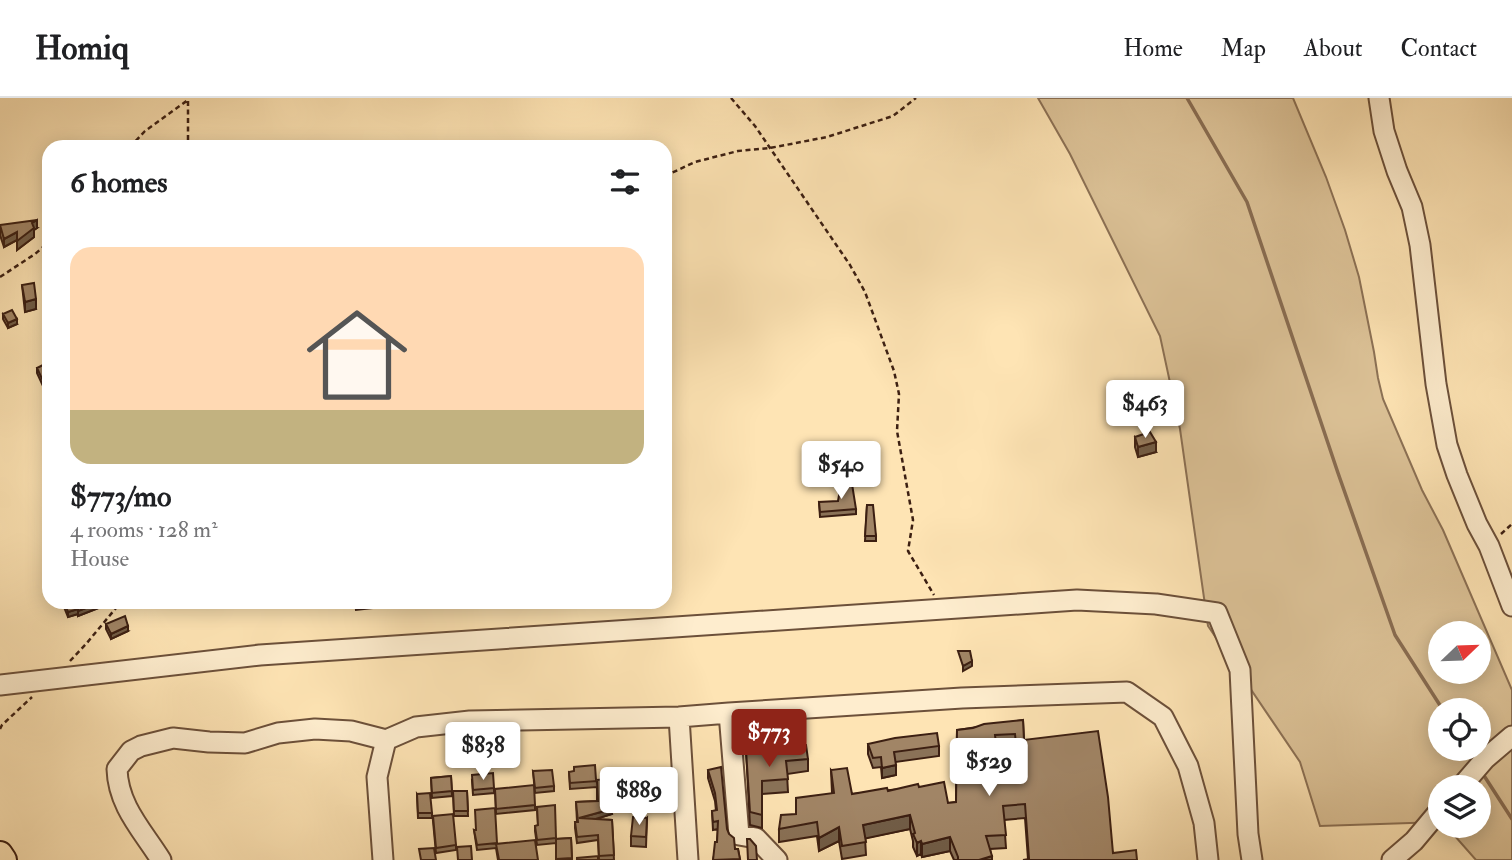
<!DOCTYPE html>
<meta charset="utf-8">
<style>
body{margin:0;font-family:"IM FELL Double Pica",serif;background:#f2f2f2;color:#202124;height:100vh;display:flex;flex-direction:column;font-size:26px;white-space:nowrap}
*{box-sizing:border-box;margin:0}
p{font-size:23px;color:#757577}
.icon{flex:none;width:38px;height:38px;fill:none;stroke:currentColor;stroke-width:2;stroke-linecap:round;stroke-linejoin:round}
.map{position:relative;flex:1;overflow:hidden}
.drawer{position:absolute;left:42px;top:42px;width:630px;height:469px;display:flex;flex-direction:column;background:#fff;border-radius:21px;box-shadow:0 4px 18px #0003}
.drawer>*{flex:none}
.needle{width:46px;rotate:67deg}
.controls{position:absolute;left:1428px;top:523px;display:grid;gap:14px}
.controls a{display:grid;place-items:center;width:63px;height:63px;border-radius:50%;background:#fff;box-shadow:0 4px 18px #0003;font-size:35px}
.price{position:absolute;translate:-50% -60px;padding:0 16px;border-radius:7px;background:#fff;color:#222;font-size:23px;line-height:46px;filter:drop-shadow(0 2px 4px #0008)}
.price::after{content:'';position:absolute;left:50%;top:42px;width:21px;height:16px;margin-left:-10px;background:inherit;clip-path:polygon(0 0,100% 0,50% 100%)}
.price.current{background:#8f2418;color:#fff}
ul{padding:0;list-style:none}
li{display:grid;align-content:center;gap:14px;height:371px;padding:0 28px}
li+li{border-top:2px solid #e0e0e0}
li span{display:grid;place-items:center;height:217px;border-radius:21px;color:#555}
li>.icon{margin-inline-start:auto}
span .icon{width:126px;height:126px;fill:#fffc;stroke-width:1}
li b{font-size:30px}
h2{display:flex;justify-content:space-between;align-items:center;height:84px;padding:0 28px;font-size:30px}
header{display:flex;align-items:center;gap:42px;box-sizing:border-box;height:98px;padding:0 35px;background:#fff;border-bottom:2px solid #e0e0e0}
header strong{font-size:33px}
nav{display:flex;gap:38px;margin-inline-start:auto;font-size:24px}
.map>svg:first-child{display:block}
</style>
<header>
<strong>Homiq</strong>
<nav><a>Home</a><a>Map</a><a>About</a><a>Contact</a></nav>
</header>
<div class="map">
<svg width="1512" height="762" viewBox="0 0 1512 762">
<rect width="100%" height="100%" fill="#fee4b4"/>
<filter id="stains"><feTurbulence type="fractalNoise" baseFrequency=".00286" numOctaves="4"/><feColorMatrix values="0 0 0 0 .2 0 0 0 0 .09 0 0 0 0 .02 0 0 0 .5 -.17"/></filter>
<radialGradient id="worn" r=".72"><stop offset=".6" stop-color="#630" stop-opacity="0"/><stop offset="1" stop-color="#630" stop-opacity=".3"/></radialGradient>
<path fill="#ddc398" stroke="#8c7155" stroke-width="2" fill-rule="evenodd" d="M1038 0H1293L1326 79 1345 132 1359 179 1374 254 1378 280 1383 301 1422 392 1443 432 1512 592V762H1476L1446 728H1479V690H1440V724L1320 728 1300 664 1208 528 1180 331 1160 238 1070 56ZM1440 536H1479V574H1440ZM1440 612H1479V651H1440Z"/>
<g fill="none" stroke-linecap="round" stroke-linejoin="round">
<path stroke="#896d52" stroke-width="3.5" d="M1187 0 1247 104 1338 375 1395 537 1443 612
M1467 651 1475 664
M1481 673 1512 721"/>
<g stroke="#6c503a" stroke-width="23">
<path id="minor" d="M1379 0 1384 33 1397 73 1412 109 1420 147 1436 286 1447 347 1457 377 1477 426 1489 448 1512 508
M0 587 260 557 1077 502 1156 506 1217 515 1240 572 1248 736 1252 762
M729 615 962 600 1127 594 1163 619 1188 668 1204 725 1208 762
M679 619 688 762
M1460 690 1485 661 1512 638
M161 762C143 733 118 708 117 671L131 653 141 648 173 640 209 644 245 645 278 635 315 631 351 633 386 642
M383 762 377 679 386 642 416 629 470 623 679 619 729 615 739 737 756 740 777 762
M1392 762 1414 743 1440 712"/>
</g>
<g stroke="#3c1f12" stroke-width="28">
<path id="major" d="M0 756 4 762"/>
</g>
<path stroke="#3c1f12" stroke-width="2.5" stroke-dasharray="5 3.5" stroke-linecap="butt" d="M731 0 755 28 850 167 865 194 894 273 899 296 897 333 913 422 908 453 934 497
M188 3V49
M130 49 145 33 188 2
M665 78 695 64 738 53 770 50 827 39 893 18 916 0
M0 179 35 156 49 144
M1501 436 1512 426
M70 563 86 546 121 504
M0 631 2 627 32 599"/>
<use href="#minor" stroke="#feedce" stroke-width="19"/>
<use href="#major" stroke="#fee4b4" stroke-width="24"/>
</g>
<path fill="#8a7258" stroke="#3c1f12" stroke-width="2" fill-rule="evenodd" d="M0 127 37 130 34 132V139L17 152V142L4 149 0 137Z
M22 187 36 211 25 214Z
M3 216 17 226 8 230 3 221Z
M37 270H49L43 288 37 275Z
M1135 339 1156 354 1138 359 1135 349Z
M819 404 856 411V416L820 419Z
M867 407 876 438V443H865Z
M64 504 101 509 78 518V516L68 519 64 509Z
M355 504H381V509L356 512Z
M106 526 128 533 111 541 106 531Z
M1023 622 1024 642 1113 755 1137 762 1028 761 1025 720 1004 722 1006 750 990 751 992 762H954L950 753 922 759 921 756 917 758 913 749V743L910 731 865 740 866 757 842 761 839 743 819 753 817 738 779 744V731L796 716 832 695 831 672 852 696 919 689 948 705 956 704 957 632ZM1015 649 1018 676 1000 678 997 651Z
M868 646 939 648V658L895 664 896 677 882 680 881 669 873 670 868 656Z
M779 650 808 661V673L787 676 788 694 762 696V730L750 727 746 652H767Z
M708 672 727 731 735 751H738L740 762H713L717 744 718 731 713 732 712 713H716L715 703 708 680Z
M533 673 554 688V693L535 695Z
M569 674 596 682 612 716 596 721 612 722 614 762H599L598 742 577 745 575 730V724H577L576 704 597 703V689L570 691Z
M451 678 452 698 432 700 431 680Z
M472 682 494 690V695L473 697Z
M495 691 535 707V712L496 716Z
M453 693H467L468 718H454Z
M417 696 432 715V720H418Z
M537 709 556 741 571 740 572 762H556V745L537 747 535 733V728H538Z
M647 720 646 749 631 748V738Z
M433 723 456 747V752L436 755Z
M474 732 497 746 538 762H498L496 750 477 752Z"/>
<path fill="#715d47" stroke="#3c1f12" stroke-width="2" d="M37 122V130L34 132V139L17 152V143L32 125Z
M17 134V142L4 149V141Z
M36 201V211L25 214V204Z
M17 221V226L8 230V225Z
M49 280V285L43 288V283Z
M1156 344V354L1138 359V349Z
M101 504V509L78 518V513Z
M78 511V516L68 519V514Z
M128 528V533L111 541V536Z
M972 563V568L963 573V568Z
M896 667V677L882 680V670Z
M612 711V716L579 726V720Z
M910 717V731L863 741V727Z
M839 729V743L819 753V740Z
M950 739V753L922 759V746Z
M921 743V756L917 758V745Z
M992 758V762H979Z"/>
<path fill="#a18566" stroke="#3c1f12" stroke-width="2" fill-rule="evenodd" d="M37 122 32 125 34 130 17 143V134L4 141 0 127Z
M34 185 36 201 25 204 22 187Z
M12 212 17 221 8 225 3 216Z
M47 265 49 270V280L43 283 37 270Z
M1150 334 1156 344 1138 349 1135 339Z
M841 386H852L856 411 820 414 819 404 838 403Z
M867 407H873L876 438H865Z
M64 504H101L78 513V511L68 514Z
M125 518 128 528 111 536 106 526Z
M958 553H970L972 563 963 568Z
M1023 622 1024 642 1098 633 1108 699 1113 755 1136 752 1137 762H1023L1029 761 1025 706 1003 708 1006 737 986 738 992 758 979 762H958V759L950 739 922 746 921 743 917 745 913 736 915 735 910 717 863 727 866 744 842 748 839 729 819 740 817 724 779 731 781 717 796 716V700L834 695 831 672 847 670 852 696 887 690 888 693 918 686 919 689 944 684 948 705 956 704 957 632 973 630 984 626ZM1015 636 1019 676 1000 678 995 637Z
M937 635 939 648 894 654 896 667 882 670 881 659 873 660 868 646 895 640Z
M778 646 779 650 806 647 808 661 786 663 788 681 762 683V717L750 714 746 652H768L767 647Z
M595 667 596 682 611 681 612 711 579 720 612 722 614 757 599 758 598 737 577 739 575 724H578L576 704 598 703 597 683 570 685 569 674 574 673V669Z
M721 669 727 731 729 736 734 740 735 751H738L740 761 713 762 715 744H717L718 723 713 724 712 713 717 712 715 695 708 672Z
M552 672 554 688 535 690 533 673Z
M493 675 494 690 473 692 472 677Z
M451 678 452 693 432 695 431 680Z
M534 687 535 707 496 711 495 691Z
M453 693H467L468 713H454Z
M430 695 432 715H418L417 696Z
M555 707 556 740 537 742 535 728 538 727 537 709Z
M495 710 497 745 477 747 474 732H476L475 712Z
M453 716 456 747 436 750 433 718Z
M633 719 647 720 646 739 631 738Z
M571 740 572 760 556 761V741Z
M747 741H750L756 748 757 762H748Z
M535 742 538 762H499L496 746Z
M471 748 472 762H458L457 749Z
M434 750 436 762H421L419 751Z
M598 758V762H577V760Z"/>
<rect width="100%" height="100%" filter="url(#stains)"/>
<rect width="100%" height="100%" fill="url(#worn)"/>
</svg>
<div class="controls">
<a><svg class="needle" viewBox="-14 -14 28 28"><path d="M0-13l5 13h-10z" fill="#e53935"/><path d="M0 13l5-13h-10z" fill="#757577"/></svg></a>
<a><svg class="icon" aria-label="locate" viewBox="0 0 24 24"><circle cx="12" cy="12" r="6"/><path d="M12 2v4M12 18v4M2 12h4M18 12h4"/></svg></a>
<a><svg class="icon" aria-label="layers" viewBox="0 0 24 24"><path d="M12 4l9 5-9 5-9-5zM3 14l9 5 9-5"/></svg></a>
</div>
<b class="price" style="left:1145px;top:342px">$463</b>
<b class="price" style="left:841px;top:403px">$540</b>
<b class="price current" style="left:769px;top:671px">$773</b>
<b class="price" style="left:483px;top:684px">$838</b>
<b class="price" style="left:989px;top:700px">$529</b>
<b class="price" style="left:639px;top:729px">$889</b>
<section class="drawer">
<h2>6 homes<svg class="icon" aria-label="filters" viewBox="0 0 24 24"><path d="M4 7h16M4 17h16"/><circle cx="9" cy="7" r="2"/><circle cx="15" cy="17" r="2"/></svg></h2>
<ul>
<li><span style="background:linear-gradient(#ffd9b3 75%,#c2b280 0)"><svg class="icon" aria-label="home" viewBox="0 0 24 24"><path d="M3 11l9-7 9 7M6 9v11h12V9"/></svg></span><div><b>$773/mo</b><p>4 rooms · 128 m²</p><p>House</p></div></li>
</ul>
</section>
</div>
